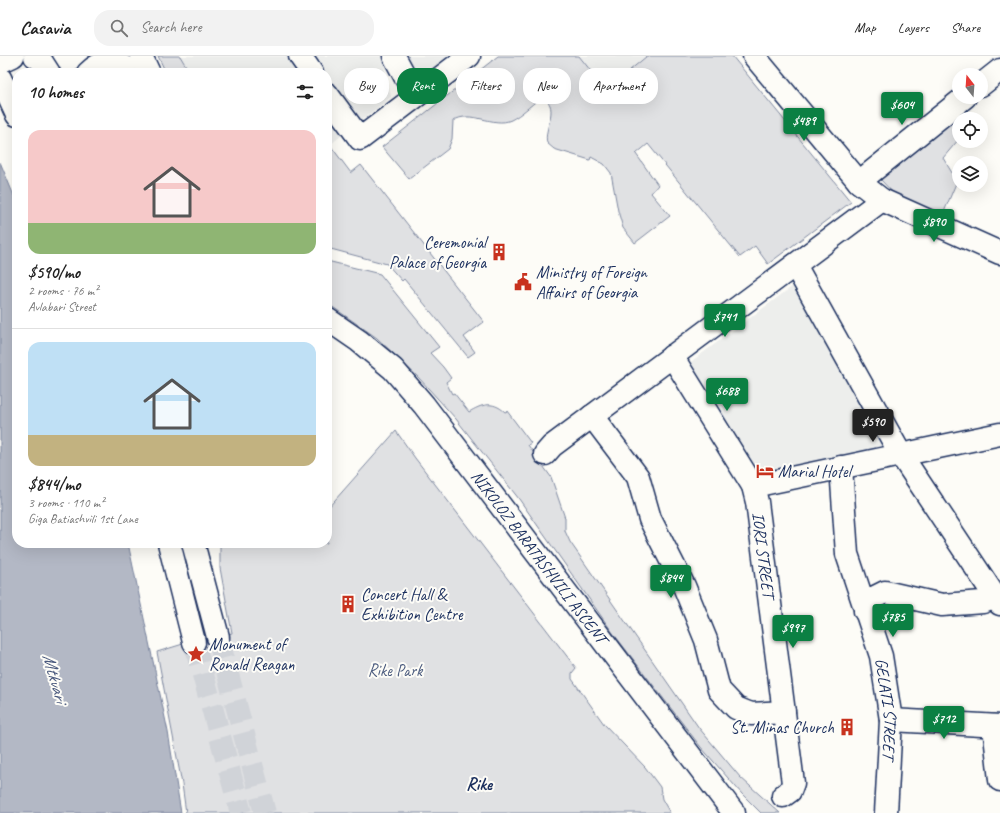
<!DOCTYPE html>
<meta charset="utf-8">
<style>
body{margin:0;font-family:Caveat,sans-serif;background:#f2f2f2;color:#222;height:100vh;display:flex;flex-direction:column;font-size:15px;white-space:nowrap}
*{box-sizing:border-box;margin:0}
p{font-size:13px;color:#767676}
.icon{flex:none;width:22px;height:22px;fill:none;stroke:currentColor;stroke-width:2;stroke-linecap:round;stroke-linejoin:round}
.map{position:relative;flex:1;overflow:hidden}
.side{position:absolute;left:12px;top:12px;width:320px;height:480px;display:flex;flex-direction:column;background:#fff;border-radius:16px;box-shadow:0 4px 16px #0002}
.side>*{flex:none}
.hud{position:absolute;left:344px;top:12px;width:380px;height:36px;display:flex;gap:8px}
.needle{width:26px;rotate:343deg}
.tools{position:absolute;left:952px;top:12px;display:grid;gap:8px}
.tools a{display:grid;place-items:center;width:36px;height:36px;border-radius:50%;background:#fff;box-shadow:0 4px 16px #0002;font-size:20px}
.price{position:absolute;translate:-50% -34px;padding:0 9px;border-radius:4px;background:#0b8043;color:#fff;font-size:13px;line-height:26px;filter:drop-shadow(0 1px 2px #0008)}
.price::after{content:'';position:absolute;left:50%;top:24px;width:12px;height:9px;margin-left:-6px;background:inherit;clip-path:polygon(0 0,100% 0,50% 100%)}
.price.selected{background:#222;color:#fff}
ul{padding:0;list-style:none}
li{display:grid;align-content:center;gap:8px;height:212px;padding:0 16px}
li+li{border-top:1px solid #e0e0e0}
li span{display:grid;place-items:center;height:124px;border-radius:12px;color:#555}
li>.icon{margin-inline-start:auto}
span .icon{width:72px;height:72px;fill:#fffc;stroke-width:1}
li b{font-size:17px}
h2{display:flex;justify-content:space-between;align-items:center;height:48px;padding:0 16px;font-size:17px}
.chip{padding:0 14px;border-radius:16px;background:#fff;box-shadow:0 4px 16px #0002;font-size:14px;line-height:36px}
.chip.selected{background:#0b8043;color:#fff}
header{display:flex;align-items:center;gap:24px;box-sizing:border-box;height:56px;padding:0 20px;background:#fff;border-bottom:1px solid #e0e0e0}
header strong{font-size:19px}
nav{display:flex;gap:22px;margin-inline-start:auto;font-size:14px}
.search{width:280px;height:36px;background:#f2f2f2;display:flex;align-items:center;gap:10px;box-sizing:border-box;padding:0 14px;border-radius:16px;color:#767676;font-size:15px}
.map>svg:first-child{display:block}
</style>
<header>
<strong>Casavia</strong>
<div class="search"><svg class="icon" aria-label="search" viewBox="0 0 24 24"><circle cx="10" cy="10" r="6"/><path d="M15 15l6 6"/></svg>Search here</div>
<nav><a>Map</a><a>Layers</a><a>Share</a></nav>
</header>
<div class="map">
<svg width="1000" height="757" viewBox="0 0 1000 757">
<rect width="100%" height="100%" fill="#fdfcf7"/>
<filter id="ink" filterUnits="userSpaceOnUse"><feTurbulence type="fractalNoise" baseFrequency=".025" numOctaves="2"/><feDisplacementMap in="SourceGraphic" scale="8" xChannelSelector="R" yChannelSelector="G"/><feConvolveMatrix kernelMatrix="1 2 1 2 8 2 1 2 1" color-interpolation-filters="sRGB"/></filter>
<g filter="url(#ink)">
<path fill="#edeeec" d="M180 0H382L391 41 327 91V17H190Z
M402 0H458L419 25Z
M579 0H647L606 34Z
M797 227 892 397 763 422 684 311Z"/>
<path fill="#e0e1e3" stroke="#7e88a0" d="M158 0H180L190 17H166Z
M498 0H579L606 34 647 0H732L851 146 768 208 755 190 740 201 648 88 636 98 658 129 651 137 670 160 635 187 623 172 618 155 611 117 604 108 591 101 590 104 554 93 547 87C543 72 560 53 544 42L539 43C530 50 521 59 511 64 494 72 470 53 453 65L452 83 448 93 409 123 382 91Z
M956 57 960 63H959V83L943 102 957 125 941 163 900 144 879 122Z
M330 89 351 117 361 109 484 266 464 281 475 296 468 301 404 223 402 225 387 208 327 192V91Z
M327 205 380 218 439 291 430 297 443 311 451 322 446 326 452 338 454 337 469 356C481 349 492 344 505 356L507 355 531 387 528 389 551 421 565 462V475L570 486 699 672 740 721 780 757H761L742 738 700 690 613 577 519 443 456 363 419 322 377 282 327 247Z
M396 375 415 402 576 612 572 617V623L604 668 645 711 660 731 662 743 670 757H186L182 728 157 596 183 588 218 581 232 577 220 512V487H327V453Z"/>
<path fill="#b3b8c5" stroke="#76819c" d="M0 106 17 147V487H128L168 676 181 757H0Z"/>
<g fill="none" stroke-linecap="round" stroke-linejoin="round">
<path stroke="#d0d3d8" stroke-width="22" stroke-dasharray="22 11" stroke-linecap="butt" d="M218 581 265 757
M194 586 241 757"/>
<g stroke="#1b2f5e" stroke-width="25">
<g id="minor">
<path d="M300 0 312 17"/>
<path d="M394 0 408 26 419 38"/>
<path d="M754 0 859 126 882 144 1000 197"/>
<path d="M981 29 1000 14"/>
<path d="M327 38 360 83 469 0"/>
<path d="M859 126 965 41"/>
<path d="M795 209 901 399 1000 548"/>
<path id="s1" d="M672 300 753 430 757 446 793 727 790 735 783 740"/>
<path d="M592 360 638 421 650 463 684 530 706 584 719 634 736 652 751 658 784 656"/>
<path d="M545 398 552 390 882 144"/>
<path id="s2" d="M841 411 847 498 881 600 891 664 886 757"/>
<path d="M753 430 1000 378"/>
<path d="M865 555 871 543 885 536 942 549 983 546 995 541"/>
<path d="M891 664 1000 670"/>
<path d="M994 670 1000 724"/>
</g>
</g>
<g stroke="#1b2f5e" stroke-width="25">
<g id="major">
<path d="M35 0 40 3 49 17"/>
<path d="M141 0 149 17"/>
<path d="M0 6 13 0"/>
<path d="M88 17C101 4 109 5 125 11"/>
<path d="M0 22 17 59"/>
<path id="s3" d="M327 263 359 285 393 313 424 349 734 757"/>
<path d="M169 487 194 586"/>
<path d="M193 487 218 581"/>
</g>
</g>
<use href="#minor" stroke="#fdfcf7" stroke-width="22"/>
<use href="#major" stroke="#fdfcf7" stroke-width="22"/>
</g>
</g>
<defs>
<g id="building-bare" transform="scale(1.38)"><path d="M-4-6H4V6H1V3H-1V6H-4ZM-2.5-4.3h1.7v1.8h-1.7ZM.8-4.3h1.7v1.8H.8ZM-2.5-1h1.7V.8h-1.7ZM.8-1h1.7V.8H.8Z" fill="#c8321e" stroke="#fdfcf7" stroke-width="2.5" paint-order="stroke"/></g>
<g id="civic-bare" transform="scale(1.38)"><path d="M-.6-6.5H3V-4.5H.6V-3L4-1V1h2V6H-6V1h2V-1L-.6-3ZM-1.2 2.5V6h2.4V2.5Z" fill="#c8321e" stroke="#fdfcf7" stroke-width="2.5" paint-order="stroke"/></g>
<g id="hotel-bare" transform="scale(1.38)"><path d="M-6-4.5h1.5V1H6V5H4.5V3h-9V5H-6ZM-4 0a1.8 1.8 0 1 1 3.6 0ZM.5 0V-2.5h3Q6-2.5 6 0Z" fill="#c8321e" stroke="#fdfcf7" stroke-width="2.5" paint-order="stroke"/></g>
<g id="sight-bare" transform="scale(1.38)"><path d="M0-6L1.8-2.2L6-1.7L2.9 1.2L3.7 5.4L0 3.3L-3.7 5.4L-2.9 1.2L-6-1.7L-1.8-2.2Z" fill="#c8321e" stroke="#fdfcf7" stroke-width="2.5" paint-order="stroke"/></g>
</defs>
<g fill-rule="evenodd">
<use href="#building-bare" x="499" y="196"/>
<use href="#civic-bare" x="523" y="226"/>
<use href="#hotel-bare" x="765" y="415"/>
<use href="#building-bare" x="348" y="548"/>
<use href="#sight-bare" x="196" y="598"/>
<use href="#building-bare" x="847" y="671"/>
</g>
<g text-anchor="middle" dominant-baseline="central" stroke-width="4" stroke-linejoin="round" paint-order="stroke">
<g font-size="17" fill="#1b2f5e" stroke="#fdfcf7" text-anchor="start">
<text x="486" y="186" text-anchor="end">Ceremonial<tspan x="486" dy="20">Palace of Georgia</tspan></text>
<text x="536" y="216">Ministry of Foreign<tspan x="536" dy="20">Affairs of Georgia</tspan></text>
<text x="778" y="415">Marial Hotel</text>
<text x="361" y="538">Concert Hall &amp;<tspan x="361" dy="20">Exhibition Centre</tspan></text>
<text x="209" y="588">Monument of<tspan x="209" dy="20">Ronald Reagan</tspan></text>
<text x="834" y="671" text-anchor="end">St. Minas Church</text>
</g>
<g font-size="17" fill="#1b2f5e" stroke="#fdfcf7">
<text stroke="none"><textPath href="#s1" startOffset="223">IORI STREET</textPath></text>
<text stroke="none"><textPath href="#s3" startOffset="321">NIKOLOZ BARATASHVILI ASCENT</textPath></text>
<text stroke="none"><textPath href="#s2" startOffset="248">GELATI STREET</textPath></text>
</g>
<g font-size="17" fill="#4c5c7f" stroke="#fdfcf7">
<text x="395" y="614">Rike Park</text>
</g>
<g font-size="18" font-style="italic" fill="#49587d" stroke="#fdfcf7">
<text transform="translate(55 622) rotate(74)">Mtkvari</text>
</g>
<g font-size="18" font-weight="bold" fill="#1b2f5e" stroke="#fdfcf7">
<text x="479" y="728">Rike</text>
</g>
</g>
</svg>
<div class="tools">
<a><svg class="needle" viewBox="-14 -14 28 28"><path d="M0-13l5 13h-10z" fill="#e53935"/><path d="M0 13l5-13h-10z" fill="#767676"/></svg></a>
<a><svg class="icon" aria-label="locate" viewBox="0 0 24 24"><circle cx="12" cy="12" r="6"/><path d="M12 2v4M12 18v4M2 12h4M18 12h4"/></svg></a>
<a><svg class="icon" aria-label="layers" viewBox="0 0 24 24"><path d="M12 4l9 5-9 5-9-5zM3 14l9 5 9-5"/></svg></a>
</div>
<b class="price" style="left:902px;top:70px">$604</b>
<b class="price" style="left:804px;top:86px">$489</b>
<b class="price" style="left:934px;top:187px">$890</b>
<b class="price" style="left:725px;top:282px">$741</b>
<b class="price" style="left:727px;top:356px">$688</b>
<b class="price selected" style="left:873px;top:387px">$590</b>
<b class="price" style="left:671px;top:543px">$844</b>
<b class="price" style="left:893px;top:582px">$785</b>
<b class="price" style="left:793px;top:593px">$997</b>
<b class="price" style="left:944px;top:684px">$712</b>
<div class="hud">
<a class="chip">Buy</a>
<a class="chip selected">Rent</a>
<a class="chip">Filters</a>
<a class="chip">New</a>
<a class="chip">Apartment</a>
</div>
<section class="side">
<h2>10 homes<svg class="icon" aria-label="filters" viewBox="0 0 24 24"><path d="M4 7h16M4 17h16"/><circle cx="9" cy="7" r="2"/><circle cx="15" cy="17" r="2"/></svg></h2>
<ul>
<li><span style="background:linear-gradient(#f6c9c9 75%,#8fb573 0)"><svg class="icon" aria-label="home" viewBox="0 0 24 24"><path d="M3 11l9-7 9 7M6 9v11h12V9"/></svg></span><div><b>$590/mo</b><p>2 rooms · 76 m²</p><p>Avlabari Street</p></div></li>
<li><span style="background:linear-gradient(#bfe0f5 75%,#c2b280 0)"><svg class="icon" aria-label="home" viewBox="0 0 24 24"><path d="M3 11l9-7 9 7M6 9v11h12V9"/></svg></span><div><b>$844/mo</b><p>3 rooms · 110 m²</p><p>Giga Batiashvili 1st Lane</p></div></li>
</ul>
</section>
</div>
